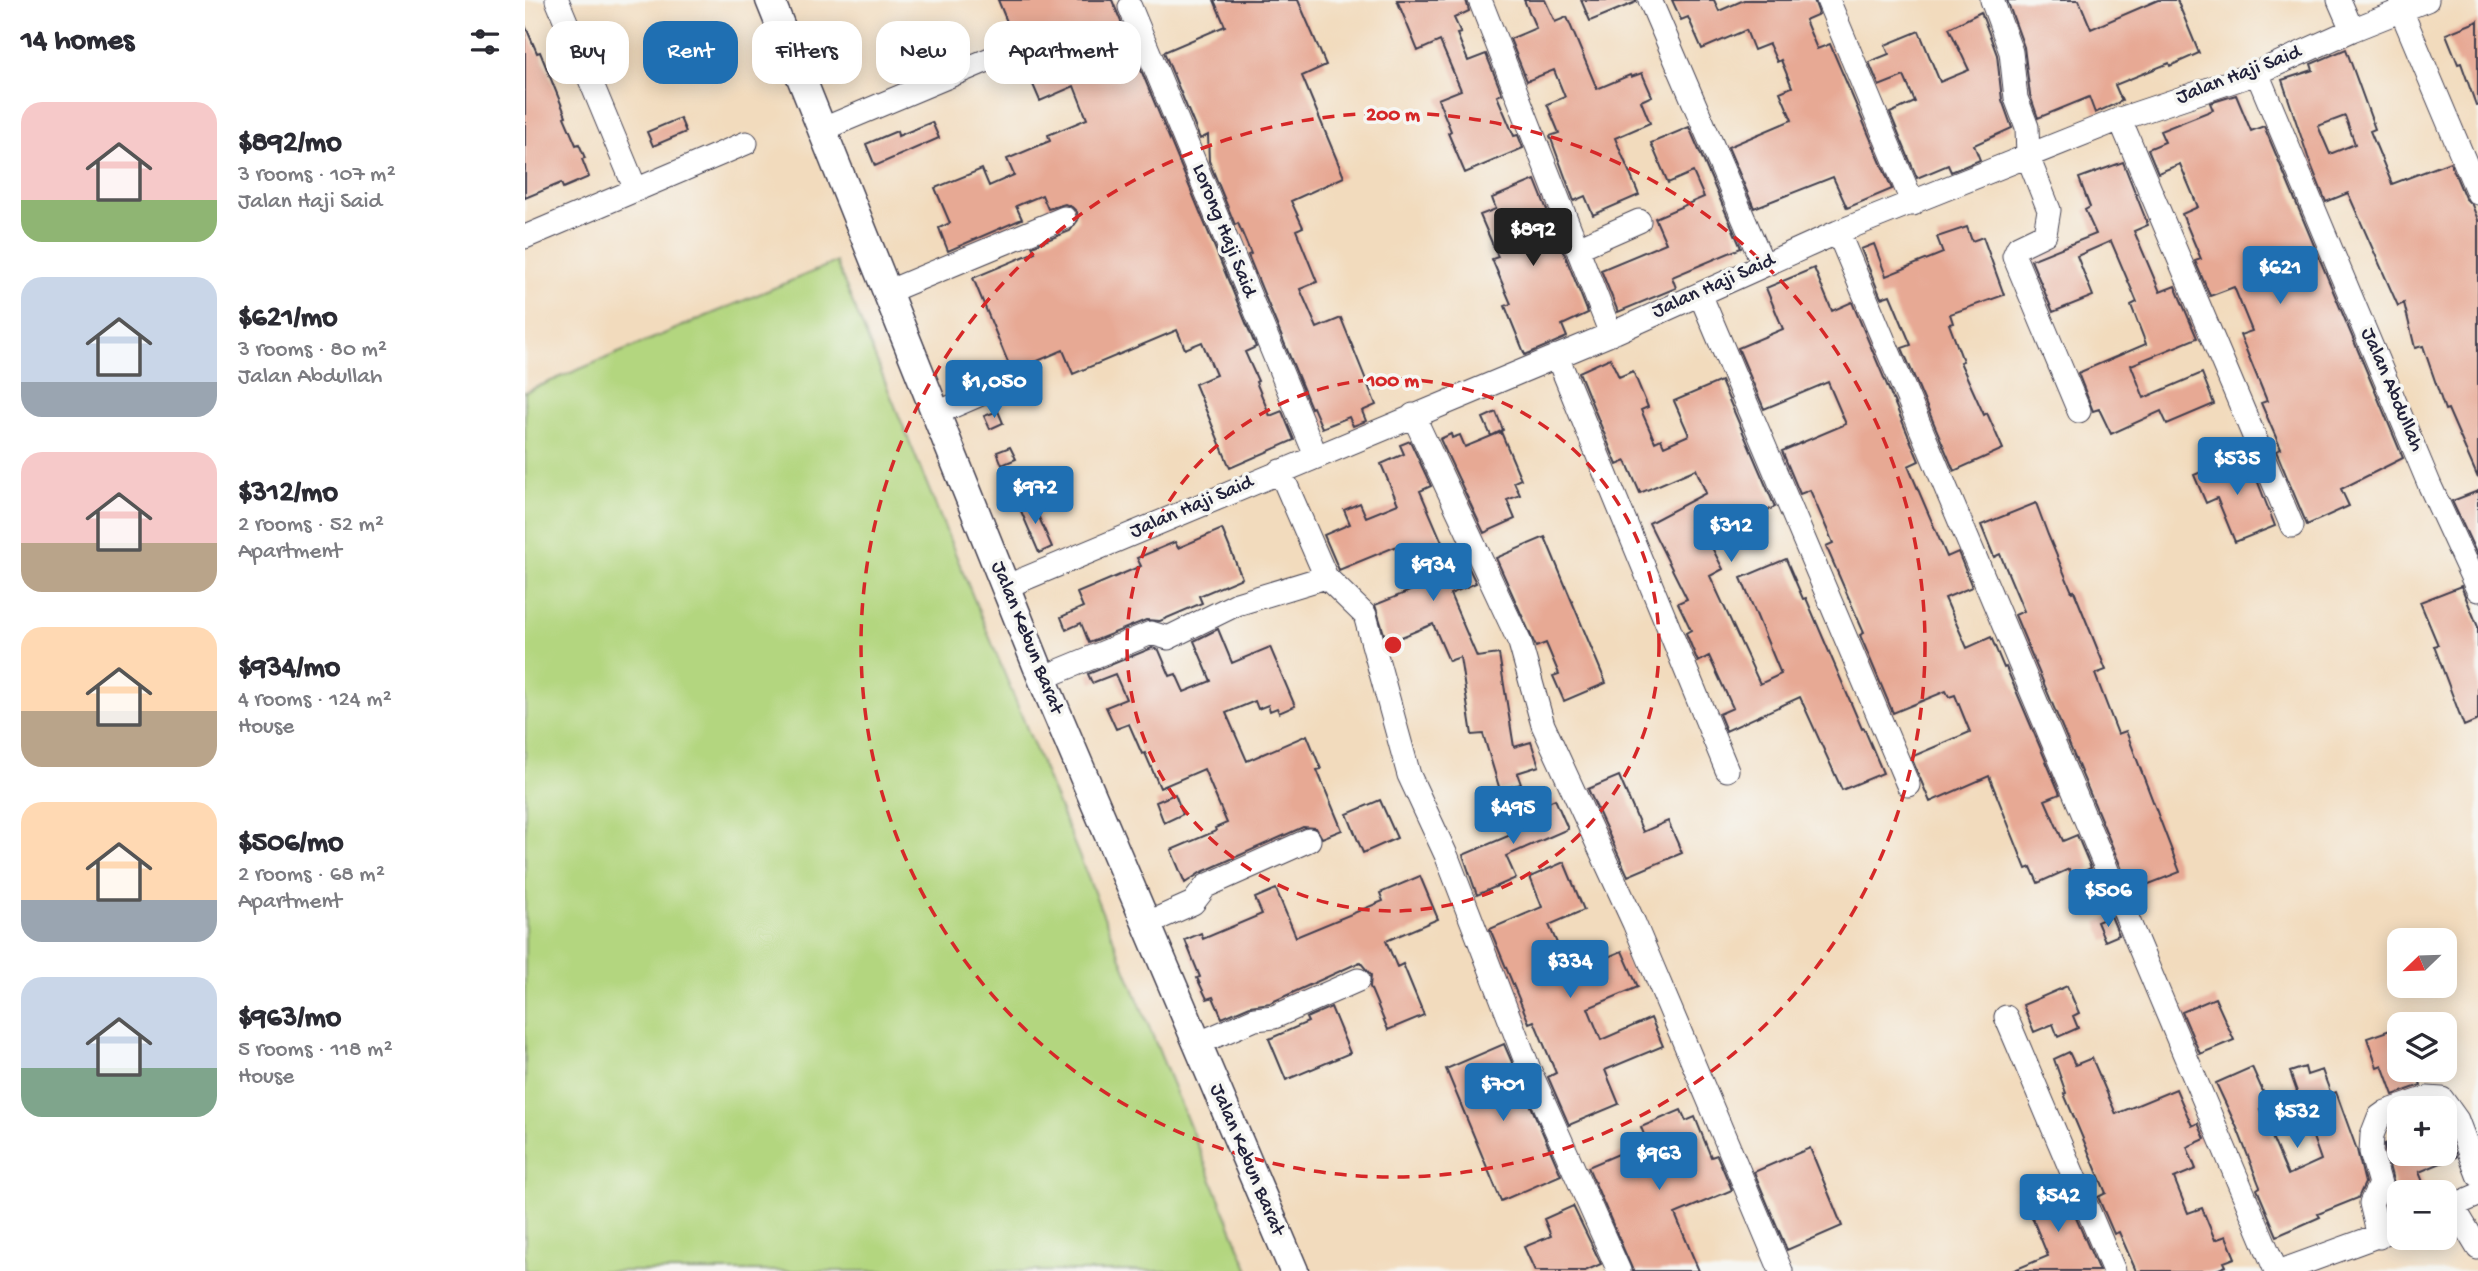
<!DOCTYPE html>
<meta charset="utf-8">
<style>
body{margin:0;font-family:"Gochi Hand",sans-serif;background:#f7f7f7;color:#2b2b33;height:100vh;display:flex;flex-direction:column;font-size:26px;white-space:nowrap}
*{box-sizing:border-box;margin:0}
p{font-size:23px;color:#7c7c81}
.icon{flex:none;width:38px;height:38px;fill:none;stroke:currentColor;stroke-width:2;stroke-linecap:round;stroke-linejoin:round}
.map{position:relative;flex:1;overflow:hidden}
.sheet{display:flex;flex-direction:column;background:#fff;width:525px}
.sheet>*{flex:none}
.guide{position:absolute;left:21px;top:21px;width:665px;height:63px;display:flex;gap:14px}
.needle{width:46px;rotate:247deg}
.controls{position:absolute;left:1862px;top:928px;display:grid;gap:14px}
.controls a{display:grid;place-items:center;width:70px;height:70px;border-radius:14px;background:#fff;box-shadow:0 4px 18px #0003;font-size:35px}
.price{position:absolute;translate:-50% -60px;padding:0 16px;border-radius:7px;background:#1f6fb2;color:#fff;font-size:23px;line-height:46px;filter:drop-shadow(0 2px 4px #0008)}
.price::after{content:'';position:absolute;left:50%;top:42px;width:21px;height:16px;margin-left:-10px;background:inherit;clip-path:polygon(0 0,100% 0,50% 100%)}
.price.active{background:#222;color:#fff}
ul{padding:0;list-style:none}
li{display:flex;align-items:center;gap:21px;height:175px;padding:0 21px}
li span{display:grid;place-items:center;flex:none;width:196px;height:140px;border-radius:21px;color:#555}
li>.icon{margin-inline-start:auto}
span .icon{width:84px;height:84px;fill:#fffc;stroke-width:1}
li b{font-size:30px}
h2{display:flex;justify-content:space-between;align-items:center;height:84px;padding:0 21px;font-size:30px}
.pill{padding:0 24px;border-radius:21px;background:#fff;box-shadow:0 4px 18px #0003;font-size:24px;line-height:63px}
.pill.active{background:#1f6fb2;color:#fff}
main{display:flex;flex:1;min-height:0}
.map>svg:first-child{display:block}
</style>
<main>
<section class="sheet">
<h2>14 homes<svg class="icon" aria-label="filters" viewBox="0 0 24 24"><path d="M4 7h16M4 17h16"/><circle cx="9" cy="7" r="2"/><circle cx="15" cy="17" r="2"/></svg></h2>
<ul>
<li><span style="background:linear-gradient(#f6c9c9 70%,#8fb573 0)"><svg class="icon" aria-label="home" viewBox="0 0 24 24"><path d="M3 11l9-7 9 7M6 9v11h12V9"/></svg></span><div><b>$892/mo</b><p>3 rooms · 107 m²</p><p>Jalan Haji Said</p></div></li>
<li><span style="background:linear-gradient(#c9d6e8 75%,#9aa5b1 0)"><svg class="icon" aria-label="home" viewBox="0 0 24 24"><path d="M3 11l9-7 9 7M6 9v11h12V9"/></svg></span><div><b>$621/mo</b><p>3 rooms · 80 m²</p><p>Jalan Abdullah</p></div></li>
<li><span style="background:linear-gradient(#f6c9c9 65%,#b9a48a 0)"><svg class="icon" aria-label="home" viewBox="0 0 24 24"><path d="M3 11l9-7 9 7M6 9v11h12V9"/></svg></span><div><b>$312/mo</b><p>2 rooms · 52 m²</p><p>Apartment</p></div></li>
<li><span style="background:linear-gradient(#ffd9b3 60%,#b9a48a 0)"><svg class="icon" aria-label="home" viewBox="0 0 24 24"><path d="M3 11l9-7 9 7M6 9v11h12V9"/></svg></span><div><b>$934/mo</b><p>4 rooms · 124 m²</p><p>House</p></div></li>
<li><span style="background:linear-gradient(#ffd9b3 70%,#9aa5b1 0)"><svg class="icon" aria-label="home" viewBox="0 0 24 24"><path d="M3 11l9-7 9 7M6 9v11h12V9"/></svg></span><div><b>$506/mo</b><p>2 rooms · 68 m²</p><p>Apartment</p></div></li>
<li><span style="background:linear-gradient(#c9d6e8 65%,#7fa58c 0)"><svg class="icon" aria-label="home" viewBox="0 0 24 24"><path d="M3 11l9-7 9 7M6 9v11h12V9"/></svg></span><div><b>$963/mo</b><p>5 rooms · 118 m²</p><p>House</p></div></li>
</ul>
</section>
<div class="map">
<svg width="1953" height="1271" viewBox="0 0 1953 1271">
<rect width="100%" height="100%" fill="#f6f6f2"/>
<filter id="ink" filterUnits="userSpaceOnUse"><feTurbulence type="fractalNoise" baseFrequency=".0143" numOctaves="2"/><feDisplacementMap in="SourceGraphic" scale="14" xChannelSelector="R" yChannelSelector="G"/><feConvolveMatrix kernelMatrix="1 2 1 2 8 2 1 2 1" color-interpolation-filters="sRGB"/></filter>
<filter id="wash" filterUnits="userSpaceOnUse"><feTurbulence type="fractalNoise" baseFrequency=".00686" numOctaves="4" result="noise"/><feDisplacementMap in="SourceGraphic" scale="28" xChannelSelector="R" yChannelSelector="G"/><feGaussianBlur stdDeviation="1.57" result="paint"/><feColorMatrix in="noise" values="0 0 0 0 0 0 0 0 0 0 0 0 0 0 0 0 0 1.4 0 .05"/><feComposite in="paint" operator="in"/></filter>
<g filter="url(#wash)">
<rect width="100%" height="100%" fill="#f2dbbd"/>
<path fill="#b3d67f" stroke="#6a7c5d" stroke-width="2" d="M311 262 724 1271H0V392Z"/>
<g id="blocks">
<path fill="#e7a994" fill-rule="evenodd" d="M473 0H587L731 347 720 352 733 381 731 382 745 416 757 411 769 440 705 468 670 384 691 375 677 342 660 349 652 330 548 374 538 350 487 372 448 278 510 252 507 246 545 231 553 220 552 212 547 207 540 204 523 209 517 195 491 206 497 219 423 251 414 228 425 223 410 188 457 169 464 186 489 175 482 159 525 141 523 135 562 119 549 86 515 101 506 80 517 75 511 60 518 56 515 50 516 38 507 29 487 34Z
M689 0H773L801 65 777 76 819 177 766 201 778 227 771 230 792 282 775 289 792 328 816 318 851 405 837 411 841 421 828 426 824 417 797 428 788 407 786 408 723 255 726 254 713 223 710 225 684 161 683 135 675 139 639 52 700 26Z
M872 0H941L944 11 929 18 936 33 932 34 943 61 961 54 977 94 972 96 989 136 993 135 998 148 940 173 923 133 926 131 913 99 936 90 915 41 893 51Z
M999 0H1020L1030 22 1042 17 1072 89 1105 75 1106 77 1117 73 1127 96 1116 101 1125 123 1090 138 1114 195 1068 215 1060 196 1049 201 1025 136 1034 133 1022 104 1040 97 1029 70 1002 81 985 39 1011 28Z
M1056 0H1111V2L1065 21Z
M1147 0H1189L1194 11 1219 0H1289L1294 14 1280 20 1292 49 1305 44 1367 189 1322 208 1308 177 1229 208 1203 147 1267 120 1255 92 1267 87 1256 60 1252 62 1244 44 1229 50 1221 30 1177 49 1163 17 1156 20Z
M1482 0H1554L1566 29 1633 0H1652L1674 53 1645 66 1644 63 1590 85 1597 101 1570 113 1564 97 1513 118 1505 95 1499 47Z
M1456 12 1472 55 1477 100 1487 128 1449 145 1455 160 1426 172 1423 165 1392 178 1365 113 1390 102 1379 76 1354 86 1344 62 1364 54 1360 45 1394 31 1415 82 1444 70 1424 28Z
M1953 21V105H1951L1936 63 1933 64 1921 34Z
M0 25 12 53 15 52 41 116 39 117 51 145 54 144 60 158 57 159 64 177 38 188 36 183 0 198Z
M1821 49 1850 129 1845 131 1867 184 1925 162 1940 198 1947 205 1953 220V478L1923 409 1920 410 1898 346 1890 348 1879 303 1873 306 1823 193 1801 202 1783 157 1757 80 1788 70 1786 64ZM1820 116 1830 144 1805 154 1793 126Z
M1711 95 1726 131 1739 126 1878 458 1816 489 1824 506 1782 525 1751 451 1756 449 1736 403 1742 401 1715 335 1727 331 1709 287 1685 296 1670 261 1676 259 1657 214 1673 207 1655 164 1633 173 1623 149 1640 142 1635 131 1688 110 1685 103Z
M155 118 161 132 128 146 122 132Z
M407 122 414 138 350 166 341 144 372 131 373 136Z
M1164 127 1216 248 1147 277 1151 288 1093 312 1076 270 1141 243 1130 218 1179 197 1168 172 1143 183 1126 143Z
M1598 162 1623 225 1609 231 1635 292 1650 286 1672 338 1606 365 1619 398 1677 373 1689 404 1642 424 1636 411 1586 434 1574 409 1568 411 1553 373 1621 344 1606 305 1612 302 1586 241 1552 256 1568 296 1528 312 1506 260 1571 234 1560 210 1565 207 1554 178Z
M1010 180 1063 313 1037 325 1042 337 1000 355 980 306 986 304 967 259 973 257 955 215 971 209 967 198Z
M1442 227 1447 241 1458 237 1479 295 1425 314 1428 323 1424 324 1438 361 1435 362 1459 415 1462 413 1478 449 1429 471 1377 348 1386 345 1365 295 1356 298 1336 249 1349 244 1361 276 1418 253 1412 237Z
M1289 268 1307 311 1327 302 1394 461 1383 466 1422 557 1433 552 1447 587 1420 598 1442 648 1466 637 1479 668 1481 667 1535 794 1520 800 1538 841 1552 835 1566 868 1548 876 1544 869 1513 883 1506 867 1501 869 1464 776 1405 802 1386 757 1445 732 1430 695 1424 697 1421 691 1368 713 1335 635 1339 633 1301 546 1308 543 1285 490 1275 494 1257 451 1321 424 1303 382 1239 409 1213 348 1258 329 1241 288Z
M1085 358 1094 377 1108 371 1123 407 1116 410 1130 442 1136 439 1139 446 1164 435 1149 401 1196 381 1250 507 1181 536 1198 569 1185 576 1235 684 1256 674 1216 578 1261 559 1278 599 1281 598 1337 729 1339 728 1358 773 1317 790 1275 697 1201 731 1194 714 1208 708 1184 656 1173 662 1161 633 1166 630 1153 603 1162 599 1124 523 1181 493 1171 469 1115 493 1101 461 1092 465 1054 372Z
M473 411 478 423 465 429 459 416Z
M971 412 978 430 966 436 958 418Z
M976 432 996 479 989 482 995 495 982 500 990 519 959 533 915 439 926 434 927 438 935 435 940 447Z
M885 441 906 486 895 491 925 561 928 559 930 564 940 560 951 583 925 594 952 657 974 654 989 747 1006 742 1014 766 992 773 996 784 975 790 958 734 947 735 935 657 924 661 908 624 862 643 850 605 890 589 872 546 814 570 799 535 825 524 819 510 835 503 841 517 873 504 856 464 879 454 875 445Z
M485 447 491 459 477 465 472 452Z
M1718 454 1722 463 1725 462 1750 526 1710 542 1692 498 1681 503 1669 475Z
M498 472 503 485 490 491 484 478Z
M1953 491V557L1927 501Z
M506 499 527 547 514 553 493 504Z
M1511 503 1523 535 1547 592 1549 591 1581 670 1570 674 1593 734 1601 731 1655 872 1606 891 1490 615 1499 611 1475 554 1469 557 1456 525Z
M697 529 717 578 674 596 677 603 635 621 621 620 564 643 556 623 541 630 536 617 558 607 552 593 616 566 612 558 650 542 653 548Z
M1020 537 1081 683 1039 701 1028 676 1034 674 1021 643 1011 647 971 558Z
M1936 586 1953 627V720L1939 726 1909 646 1913 645 1895 602Z
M693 629 707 663 745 647 770 706 754 713 752 708 745 711 743 705 733 709 730 701 701 713 722 761 782 735 796 769 792 770 817 830 797 838 791 828 778 827 675 873 660 883 646 850 691 831 690 828 702 823 679 769 635 788 620 753 617 754 604 724 591 729 581 707 601 699 590 674 567 683 563 674 627 648 634 650 645 676 651 674 659 692 686 681 669 641Z
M1094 776 1118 832 1143 821 1157 853 1103 876 1063 789Z
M650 794 658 814 639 823 631 802Z
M1030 799 1043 829 981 856 991 878 952 895 938 855 988 834 982 820Z
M855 800 872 838 838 853 822 814Z
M1039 862 1059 910 1024 925 1045 973 1097 951 1113 987 1063 1008 1076 1040 1126 1018 1138 1046 1080 1070 1094 1104 1044 1125 1023 1077 1031 1073 1009 1021 1004 1023 965 929 1017 907 1005 877Z
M895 876 913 919 861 941 872 967 878 964 899 1015 863 1030 845 987 846 975 835 962 745 1003 725 1006 697 1018 688 997 682 999 672 978 675 977 660 940 676 933 678 939 737 914 730 898 751 889 771 937 858 901 855 893Z
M1586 916 1594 935 1580 941 1572 922Z
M1542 986 1554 1013 1548 1016 1553 1028 1533 1037 1528 1024 1509 1032 1498 1005Z
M1690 998 1709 1040 1675 1054 1657 1012Z
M806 1007 825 1053 761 1080 744 1039 783 1022 781 1018Z
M1874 1027V1069H1890L1896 1085 1868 1095 1857 1065 1852 1067 1842 1038Z
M979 1044 1036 1175 976 1201 921 1069Z
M1544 1052 1550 1065 1567 1058 1591 1114 1651 1089 1667 1126 1673 1123 1680 1139 1662 1147 1671 1169 1649 1178 1663 1213 1677 1208 1690 1240 1701 1236 1710 1258 1699 1262 1701 1266 1689 1271H1611L1594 1232 1589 1234 1573 1197 1581 1193 1539 1094 1541 1093 1529 1059Z
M1727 1067 1744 1105 1735 1109 1763 1175 1796 1160 1765 1072 1780 1067 1782 1075 1797 1070 1806 1094 1811 1092 1832 1150 1840 1183 1833 1198 1793 1214 1795 1217 1752 1236 1732 1189 1735 1187 1712 1128 1691 1083Z
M1156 1110 1161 1121 1170 1117 1186 1157 1192 1155 1207 1190 1150 1214 1174 1271H1108L1063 1167 1122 1142 1116 1127Z
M1874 1138V1153H1930L1931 1157 1894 1172 1902 1192H1887L1885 1187 1871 1192 1860 1150V1144Z
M1285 1148 1317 1226 1262 1250 1229 1172Z
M1536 1183 1574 1271H1487L1523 1256 1499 1198Z
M1048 1206 1076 1264 1060 1271H1010L999 1247 1026 1236 1019 1219Z"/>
</g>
</g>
<g filter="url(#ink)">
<use href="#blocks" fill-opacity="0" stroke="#413e4e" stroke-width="2"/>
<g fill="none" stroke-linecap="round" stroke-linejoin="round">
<g stroke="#413e4e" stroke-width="25">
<path id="minor" d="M32 0 111 190
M955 0 1086 334
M1125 0 1238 264
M1303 0 1388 204
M1467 0 1486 52 1491 98 1502 127 1503 157 1524 210 1520 234 1493 247 1489 256 1554 411
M1814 0 1827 30
M605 7 791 456
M1876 10 1953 193
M1732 73 1905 486 1953 590
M1595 119 1767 526
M298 129 503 43
M1313 232 1751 1271
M0 237 221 143
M1053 248 1114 221
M362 292 539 218
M1175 294 1383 785
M1032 356 1202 770
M412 413 463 391
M888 415 995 643 1018 725 1109 923 1256 1271
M755 471 801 577 840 615 884 775 922 857 1004 1069 1094 1271
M480 587 1086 334 1313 232 1595 119 1732 73 1827 30 1902 0
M517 678 626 633 643 638 712 604 801 577
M621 924 668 903 681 886 784 840
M1481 1017 1589 1271
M672 1044 730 1019 749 1017 833 980
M1927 1205 1953 1248
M1920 1209 1953 1195
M1854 1237 1846 1203 1855 1184 1846 1152 1847 1135 1854 1117 1861 1112 1902 1098 1917 1099 1932 1120 1953 1175
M1756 1271 1874 1228"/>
</g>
<g stroke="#413e4e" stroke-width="31">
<path id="major" d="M245 0 517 678 769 1271"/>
</g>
<use href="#minor" stroke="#fff" stroke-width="23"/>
<use href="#major" stroke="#fff" stroke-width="28"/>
</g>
</g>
<g fill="none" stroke="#d62828" stroke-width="3.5" stroke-dasharray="12 9">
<circle cx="868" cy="645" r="266"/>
<circle cx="868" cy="645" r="532"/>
</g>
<g text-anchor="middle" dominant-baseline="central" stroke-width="7" stroke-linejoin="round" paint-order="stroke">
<g font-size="21" fill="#22223b" stroke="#f6f6f2">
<text transform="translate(1714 76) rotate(-21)">Jalan Haji Said</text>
<text transform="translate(698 231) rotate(68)">Lorong Haji Said</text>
<text transform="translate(1189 287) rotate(-24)">Jalan Haji Said</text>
<text transform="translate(1866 390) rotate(67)">Jalan Abdullah</text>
<text transform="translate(667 508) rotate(-23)">Jalan Haji Said</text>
<text transform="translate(501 638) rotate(68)">Jalan Kebun Barat</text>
<text transform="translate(721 1160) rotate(67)">Jalan Kebun Barat</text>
</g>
</g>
<circle cx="868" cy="645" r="10" fill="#d62828" stroke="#f6f6f2" stroke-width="3.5"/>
<g font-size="21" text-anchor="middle" font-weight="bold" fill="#d62828" stroke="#f6f6f2" stroke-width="7" stroke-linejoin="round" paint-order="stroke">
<text x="868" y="120">200 m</text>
<text x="868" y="386">100 m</text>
</g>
</svg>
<div class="controls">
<a><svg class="needle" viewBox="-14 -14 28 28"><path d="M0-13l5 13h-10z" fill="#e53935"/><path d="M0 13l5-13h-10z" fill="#7c7c81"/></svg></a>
<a><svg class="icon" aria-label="layers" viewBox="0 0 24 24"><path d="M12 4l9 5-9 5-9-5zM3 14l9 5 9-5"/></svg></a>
<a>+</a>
<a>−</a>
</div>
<b class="price active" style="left:1008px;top:268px">$892</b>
<b class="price" style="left:1755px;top:306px">$621</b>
<b class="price" style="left:469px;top:420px">$1,050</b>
<b class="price" style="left:1712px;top:497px">$535</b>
<b class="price" style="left:510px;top:526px">$972</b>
<b class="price" style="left:1206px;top:564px">$312</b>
<b class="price" style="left:908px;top:603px">$934</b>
<b class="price" style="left:988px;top:846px">$495</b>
<b class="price" style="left:1583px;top:929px">$506</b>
<b class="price" style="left:1045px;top:1000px">$334</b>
<b class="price" style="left:978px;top:1123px">$701</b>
<b class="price" style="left:1772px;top:1150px">$532</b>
<b class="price" style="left:1134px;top:1192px">$963</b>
<b class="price" style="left:1533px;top:1234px">$542</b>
<div class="guide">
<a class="pill">Buy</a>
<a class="pill active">Rent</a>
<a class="pill">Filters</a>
<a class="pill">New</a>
<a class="pill">Apartment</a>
</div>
</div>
</main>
